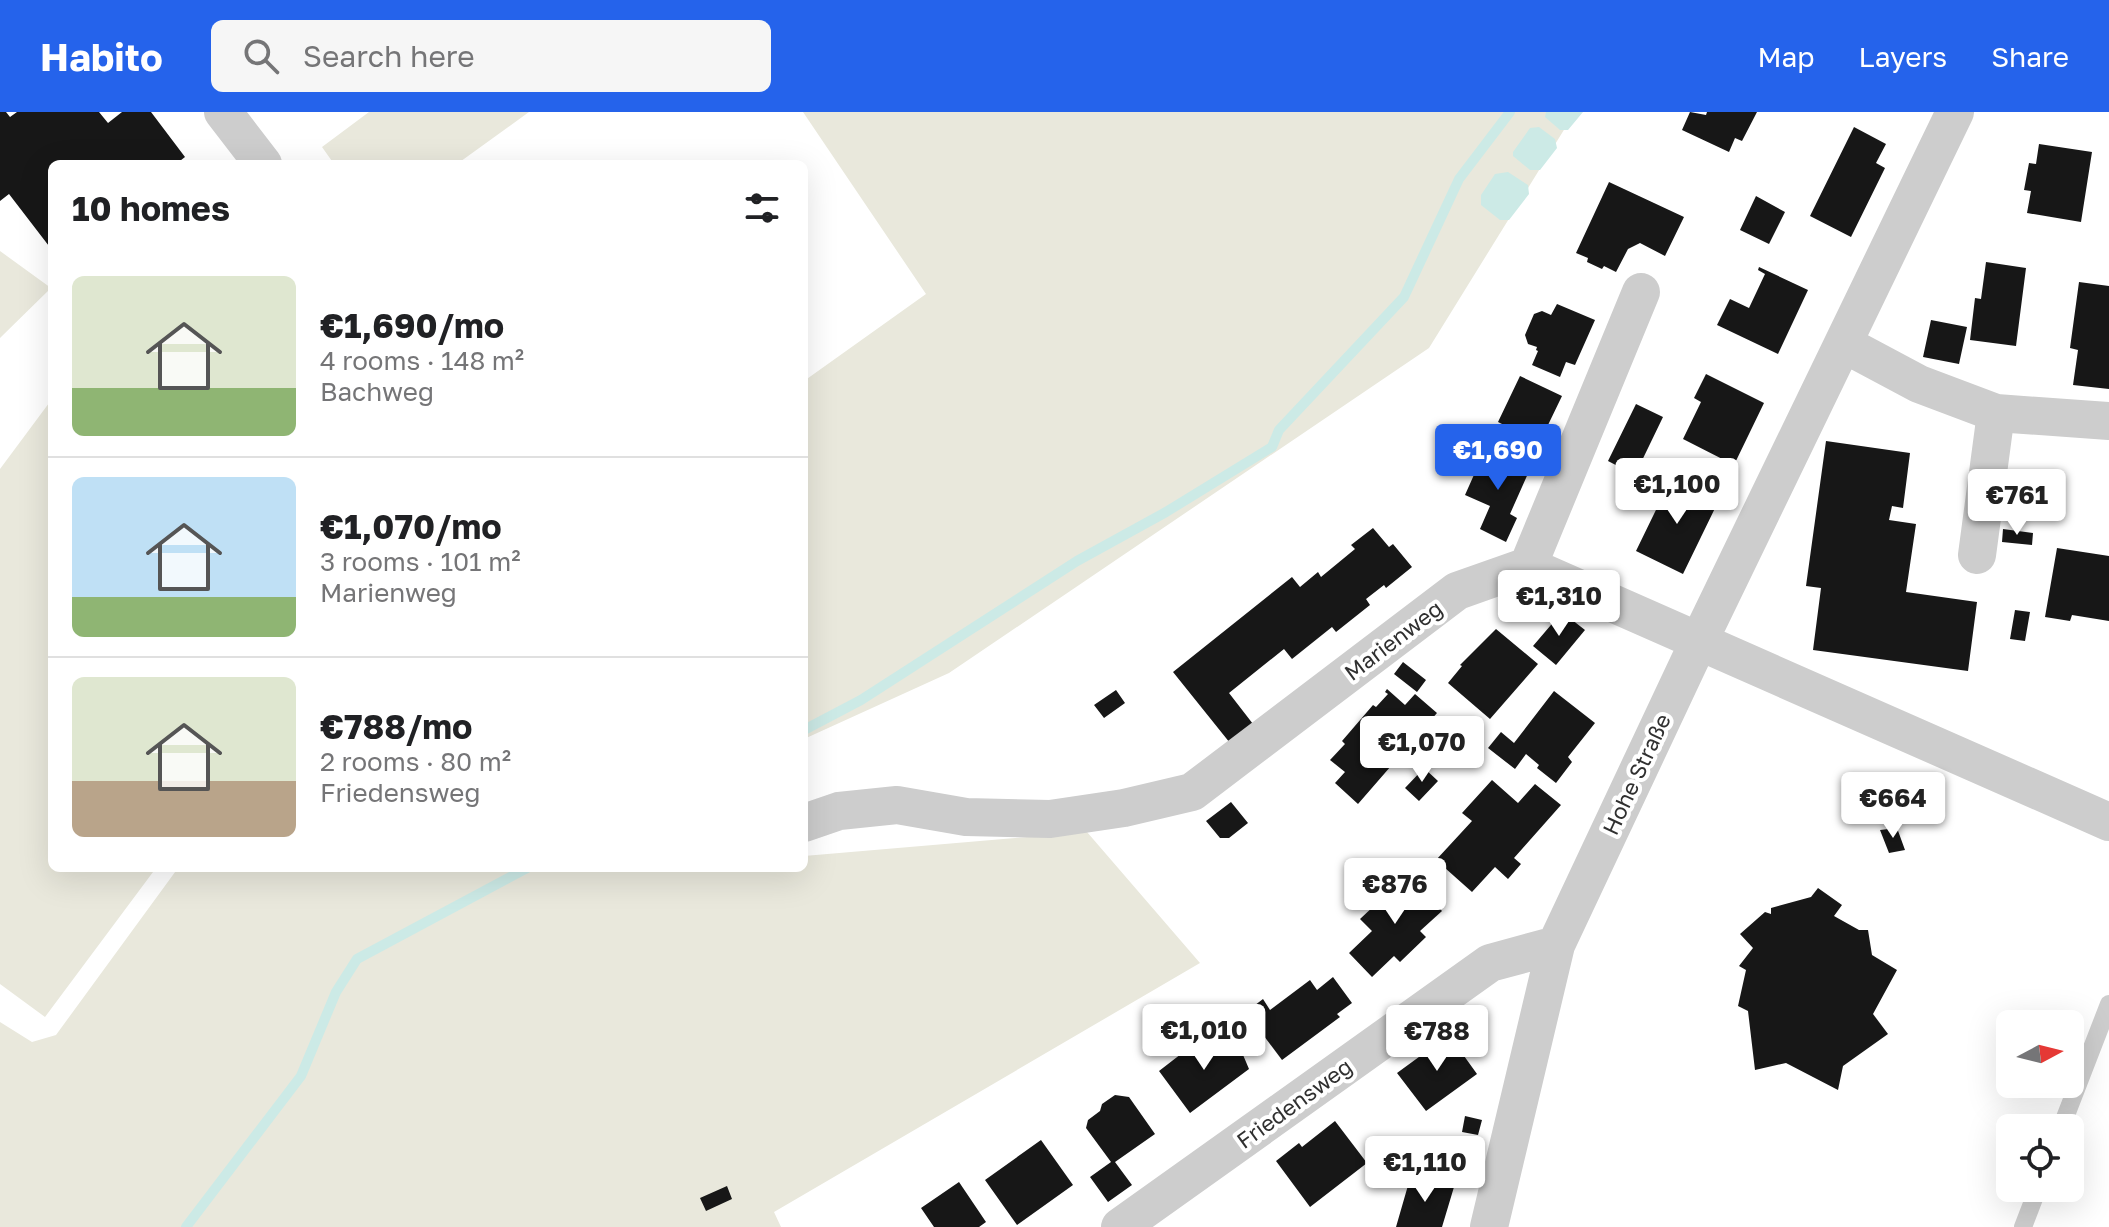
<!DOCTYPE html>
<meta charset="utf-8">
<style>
body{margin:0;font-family:"Golos Text",sans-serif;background:#f6f6f6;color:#202124;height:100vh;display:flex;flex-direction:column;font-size:30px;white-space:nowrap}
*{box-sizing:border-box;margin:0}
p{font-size:26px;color:#757577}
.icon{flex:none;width:44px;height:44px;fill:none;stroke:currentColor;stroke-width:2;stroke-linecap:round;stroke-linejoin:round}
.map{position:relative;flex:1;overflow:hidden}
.drawer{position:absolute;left:48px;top:48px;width:760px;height:712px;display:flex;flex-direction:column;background:#fff;border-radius:12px;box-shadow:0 8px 32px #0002}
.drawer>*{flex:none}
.needle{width:52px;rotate:83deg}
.buttons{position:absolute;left:1996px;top:898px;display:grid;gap:16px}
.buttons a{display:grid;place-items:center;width:88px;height:88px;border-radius:12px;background:#fff;box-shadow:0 8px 32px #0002;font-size:40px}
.price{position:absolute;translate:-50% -68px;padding:0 18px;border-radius:8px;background:#fff;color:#222;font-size:26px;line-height:52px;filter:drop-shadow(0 2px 4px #0008)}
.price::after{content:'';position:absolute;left:50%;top:48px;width:24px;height:18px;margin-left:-12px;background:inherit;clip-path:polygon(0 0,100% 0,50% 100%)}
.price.on{background:#2563eb;color:#fff}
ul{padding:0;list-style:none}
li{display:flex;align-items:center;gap:24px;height:200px;padding:0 24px}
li+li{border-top:2px solid #e0e0e0}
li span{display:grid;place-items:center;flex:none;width:224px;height:160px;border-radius:12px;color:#555}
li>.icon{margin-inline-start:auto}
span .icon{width:96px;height:96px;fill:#fffc;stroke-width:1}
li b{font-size:34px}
h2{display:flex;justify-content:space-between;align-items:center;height:96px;padding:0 24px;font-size:34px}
header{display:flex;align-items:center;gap:48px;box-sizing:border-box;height:112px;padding:0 40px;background:#2563eb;color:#fff}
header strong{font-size:38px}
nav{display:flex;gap:44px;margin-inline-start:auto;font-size:28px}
.search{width:560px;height:72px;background:#f6f6f6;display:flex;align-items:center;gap:20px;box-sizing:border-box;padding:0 28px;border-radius:12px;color:#757577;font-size:30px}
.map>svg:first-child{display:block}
</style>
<header>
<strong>Habito</strong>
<div class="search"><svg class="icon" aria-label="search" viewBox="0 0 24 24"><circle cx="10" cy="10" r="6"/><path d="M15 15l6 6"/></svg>Search here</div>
<nav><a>Map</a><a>Layers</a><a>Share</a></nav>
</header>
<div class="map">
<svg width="2109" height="1115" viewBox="0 0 2109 1115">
<rect width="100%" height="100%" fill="#fff"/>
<path fill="#e9e8dc" d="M369 0H529L457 52H334L322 35Z
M803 0H1575L1429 236 949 561 804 627V269L926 182Z
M0 139 51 176 0 226Z
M52 287V756H156L45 905 0 872V357Z
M1087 720 1200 851 774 1100 781 1115H0V910L32 930 56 923 178 756H804V744Z"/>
<path fill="#cceae6" d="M1546 0H1583L1568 18H1560L1545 5Z
M1539 15 1555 27 1557 36 1540 58H1530L1513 44V40L1530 16Z
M1508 60 1528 73 1529 82 1509 108H1500L1481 93V83L1495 62Z"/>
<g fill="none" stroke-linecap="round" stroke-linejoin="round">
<path stroke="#cceae6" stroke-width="10" d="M804 618 861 588 1077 449 1166 400 1272 335 1279 318 1404 185 1459 67 1510 0
M186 1115 301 964 336 880 357 847 527 756"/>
</g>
<path fill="#171717" d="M0 0H6L10 5 17 0H99L108 11 122 0H151L185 45 176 52H52V138L9 82 0 89Z
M1690 0 1706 3 1707 0H1757L1742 29 1735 26 1729 40 1682 18Z
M1854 15 1886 32 1876 51 1885 56 1851 125 1810 104Z
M2039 32 2092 40 2081 110 2027 101 2031 79 2024 78 2029 51 2036 52Z
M1609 70 1684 105 1665 144 1640 131 1628 137 1616 160 1604 154 1602 157 1587 150 1588 146 1576 141Z
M1756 84 1785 100 1769 132 1740 118Z
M1986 150 2026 156 2016 234 1970 228 1975 186 1981 187Z
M1759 155 1808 178 1778 242 1717 213 1730 187 1749 196 1765 162 1758 158Z
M2079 170 2109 174V277L2073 273 2078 238 2070 236Z
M1557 192 1595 208 1575 253 1566 250 1560 265 1532 253 1538 239 1536 238 1537 235 1528 232 1525 223 1534 202 1542 199 1551 203Z
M1931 208 1967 215 1959 252 1923 245Z
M1706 262 1764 291 1734 353 1683 327 1701 290 1694 286Z
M1520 264 1562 284 1534 342 1505 328 1510 316 1498 310Z
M1636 292 1663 305 1635 363 1608 349Z
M1826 329 1910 341 1903 396 1892 394 1889 408 1916 412 1906 480 1977 490 1968 559 1813 538 1821 476 1806 474Z
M1485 338 1530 357 1510 402 1517 406 1506 430 1480 417 1490 394 1465 383Z
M1671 367 1718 390 1683 462 1636 439Z
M1373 416 1389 435 1393 432 1412 455 1386 476 1384 473 1366 487 1370 493 1336 520 1332 515 1292 547 1284 537 1229 581 1253 612 1230 631 1173 560 1292 465 1300 475 1318 460 1321 465 1355 437 1351 433Z
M2003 417 2033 421 2032 433 2002 430Z
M2057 436 2109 444V509L2072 503 2070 509 2045 505Z
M2015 498 2030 500 2025 529 2010 527Z
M1562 500 1585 518 1556 553 1533 534Z
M1496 517 1538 552 1490 607 1448 571 1462 554 1460 553Z
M1403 550 1426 568 1417 580 1394 562Z
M1387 577 1405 593 1415 582 1437 601 1358 692 1335 671 1345 660 1330 648 1345 632 1342 629 1373 593 1376 595 1388 582 1385 580Z
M1116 578 1125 591 1104 606 1094 593Z
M1554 579 1595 611 1568 645 1572 650 1556 671 1537 656 1539 653 1526 642 1515 657 1488 636 1501 620 1514 631Z
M1424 656 1438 669 1419 689 1405 676Z
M1492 668 1518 691 1535 672 1561 693 1514 746 1521 752 1508 767 1495 755 1472 780 1436 748 1472 709 1462 701Z
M1231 690 1248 711 1229 726H1220L1206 709Z
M1897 716 1905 738 1889 741 1880 718Z
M1408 762 1442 799 1420 819 1426 825 1400 850 1394 844 1372 865 1349 841 1372 819 1360 807Z
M1818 776 1842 793 1834 804 1859 818H1868L1872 843 1897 858 1873 902 1888 922 1843 954 1838 978 1786 951 1755 958 1748 899 1738 894 1746 858 1739 854 1753 836 1740 822 1765 800 1771 802V796L1811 785Z
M1333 865 1352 891 1337 902 1340 905 1282 948 1246 900 1263 887 1270 898 1310 868 1317 878Z
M1449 923 1477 962 1426 999 1397 961Z
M1235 924 1249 957 1190 1001 1159 959 1203 925 1214 940Z
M1115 983 1129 985 1155 1022 1115 1050 1132 1073 1108 1090 1090 1065 1111 1050 1086 1016 1088 1008 1100 999 1102 992Z
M1465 1004 1482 1008 1478 1023 1462 1020Z
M1335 1009 1367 1051 1310 1095 1276 1049 1299 1031 1302 1035Z
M1430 1026 1459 1033 1456 1047 1427 1040Z
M1041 1028 1073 1073 1017 1113 985 1068Z
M1411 1063 1454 1075 1442 1115H1396Z
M959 1070 986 1110 979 1115H934L921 1096Z
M727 1074 732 1087 706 1099 700 1086Z"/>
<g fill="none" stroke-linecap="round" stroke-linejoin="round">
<path stroke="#cdcdcd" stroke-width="18" d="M2061 1016 2109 892
M2023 1115 2038 1076"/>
<path stroke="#cdcdcd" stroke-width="38" d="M223 0 263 52
M1844 232 1919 272 1996 301 2109 309
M1977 443 1996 301
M1528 454 1641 180
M804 711 839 699 897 693 966 705 1050 707 1124 696 1192 680 1457 479 1528 454 2109 710
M1120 1115 1490 851 1556 833
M1489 1115 1556 833 1699 529 1955 0"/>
</g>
<g text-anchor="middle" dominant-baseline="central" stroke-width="8" stroke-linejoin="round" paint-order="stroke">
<g font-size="22" fill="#303030" stroke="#fff">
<text transform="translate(1393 528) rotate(-37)">Marienweg</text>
<text transform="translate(1636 662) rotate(-65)">Hohe Straße</text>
<text transform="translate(1294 991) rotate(-36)">Friedensweg</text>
</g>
</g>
</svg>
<div class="buttons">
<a><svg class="needle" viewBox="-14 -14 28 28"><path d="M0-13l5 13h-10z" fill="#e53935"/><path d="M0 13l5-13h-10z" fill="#757577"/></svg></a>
<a><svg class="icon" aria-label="locate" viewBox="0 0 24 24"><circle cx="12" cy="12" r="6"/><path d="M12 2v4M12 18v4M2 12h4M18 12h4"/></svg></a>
</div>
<b class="price on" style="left:1498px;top:380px">€1,690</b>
<b class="price" style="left:1677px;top:414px">€1,100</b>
<b class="price" style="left:2017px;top:425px">€761</b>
<b class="price" style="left:1559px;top:526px">€1,310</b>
<b class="price" style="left:1422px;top:672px">€1,070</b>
<b class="price" style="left:1893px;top:728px">€664</b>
<b class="price" style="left:1395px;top:814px">€876</b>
<b class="price" style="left:1204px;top:960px">€1,010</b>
<b class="price" style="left:1437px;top:961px">€788</b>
<b class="price" style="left:1425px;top:1092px">€1,110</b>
<section class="drawer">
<h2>10 homes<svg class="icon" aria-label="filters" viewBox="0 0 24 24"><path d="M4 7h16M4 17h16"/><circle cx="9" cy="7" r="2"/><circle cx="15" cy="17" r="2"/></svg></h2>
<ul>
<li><span style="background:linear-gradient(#dfe7d0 70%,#8fb573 0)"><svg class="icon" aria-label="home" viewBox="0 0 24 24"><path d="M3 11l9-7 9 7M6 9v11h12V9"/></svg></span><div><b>€1,690/mo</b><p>4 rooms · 148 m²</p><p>Bachweg</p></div></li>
<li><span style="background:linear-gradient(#bfe0f5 75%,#8fb573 0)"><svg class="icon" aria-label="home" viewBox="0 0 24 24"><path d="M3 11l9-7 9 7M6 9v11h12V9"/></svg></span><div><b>€1,070/mo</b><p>3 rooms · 101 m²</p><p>Marienweg</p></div></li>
<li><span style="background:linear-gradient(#dfe7d0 65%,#b9a48a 0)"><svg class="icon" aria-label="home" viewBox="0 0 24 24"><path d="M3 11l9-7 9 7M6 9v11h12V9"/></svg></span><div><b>€788/mo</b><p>2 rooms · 80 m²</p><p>Friedensweg</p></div></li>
</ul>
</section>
</div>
